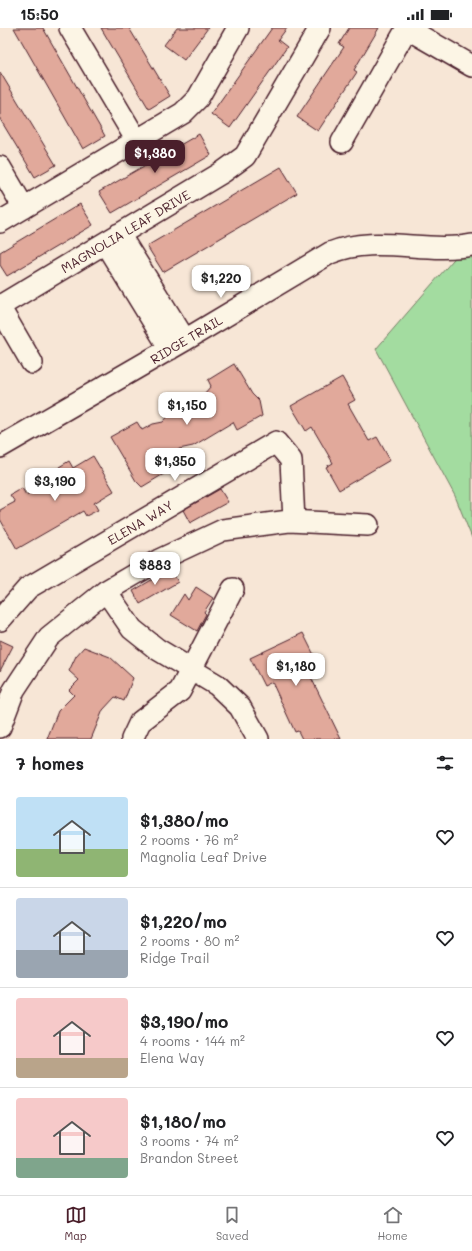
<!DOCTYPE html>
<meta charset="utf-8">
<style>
body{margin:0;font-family:Mali,sans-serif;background:#f6f6f6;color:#202124;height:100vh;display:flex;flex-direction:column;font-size:15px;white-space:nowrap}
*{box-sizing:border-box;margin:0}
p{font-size:13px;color:#757577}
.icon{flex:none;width:22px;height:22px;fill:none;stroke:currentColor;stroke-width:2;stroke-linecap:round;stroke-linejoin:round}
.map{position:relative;height:711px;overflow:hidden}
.drawer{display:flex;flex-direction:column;background:#fff;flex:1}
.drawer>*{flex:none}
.price{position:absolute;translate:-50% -34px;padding:0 9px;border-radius:8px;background:#fff;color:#222;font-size:13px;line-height:26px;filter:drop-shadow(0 1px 2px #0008)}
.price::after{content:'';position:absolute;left:50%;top:24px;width:12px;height:9px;margin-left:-6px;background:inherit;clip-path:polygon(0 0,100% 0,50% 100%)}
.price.active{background:#4a1f2b;color:#fff}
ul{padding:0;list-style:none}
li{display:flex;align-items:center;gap:12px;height:100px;padding:0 16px}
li+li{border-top:1px solid #e0e0e0}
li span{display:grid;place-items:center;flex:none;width:112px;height:80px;border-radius:4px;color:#555}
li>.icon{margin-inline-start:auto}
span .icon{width:48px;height:48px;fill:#fffc;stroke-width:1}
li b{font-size:17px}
h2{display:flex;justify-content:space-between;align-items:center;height:48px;padding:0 16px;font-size:17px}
.status{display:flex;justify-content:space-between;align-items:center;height:28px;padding:0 20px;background:#fff;direction:ltr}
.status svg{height:11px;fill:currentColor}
.tabs{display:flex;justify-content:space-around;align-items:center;height:56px;border-top:1px solid #e0e0e0;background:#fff;font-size:11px;color:#757577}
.tabs a{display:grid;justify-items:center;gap:2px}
.tabs .active{color:#4a1f2b}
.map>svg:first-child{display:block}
</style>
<div class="status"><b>15:50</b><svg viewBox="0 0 49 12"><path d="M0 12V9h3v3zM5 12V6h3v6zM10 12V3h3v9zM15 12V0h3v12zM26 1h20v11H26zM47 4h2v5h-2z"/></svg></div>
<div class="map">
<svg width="472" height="711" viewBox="0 0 472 711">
<rect width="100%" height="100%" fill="#f7e6d6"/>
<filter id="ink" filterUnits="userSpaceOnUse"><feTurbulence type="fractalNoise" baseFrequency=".025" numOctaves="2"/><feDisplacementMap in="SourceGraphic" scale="8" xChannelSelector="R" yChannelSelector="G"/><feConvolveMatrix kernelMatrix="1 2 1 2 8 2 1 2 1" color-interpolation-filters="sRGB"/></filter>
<g filter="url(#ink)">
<path fill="#a3dca0" stroke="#767e66" d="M472 210V510L455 468 376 321Z"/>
<path fill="#e1a99b" stroke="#4a1f2b" d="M14 0H43L105 108 83 121Z
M101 0H129L170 68 149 81Z
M177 0H208L184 32 164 17Z
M272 0H287L278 12 287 19 230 100 211 86Z
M349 0H379L354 42 357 44 318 103 297 89 344 19 339 16Z
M0 44 56 137 35 149 0 91Z
M199 106 211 127 112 185 99 164Z
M281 139 297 165 163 244 147 218Z
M80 176 93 197 7 248 0 237V224Z
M234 336 252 366 259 373 262 388 237 402 233 394 193 418 179 421 163 438 167 444 142 459 136 453 110 409 137 394 142 402 153 396 163 394 173 383 170 368 181 378 195 376 211 358 208 352Z
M342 349 355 372 348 376 369 413 377 409 390 432 339 462 326 439 333 435 312 399 306 403 291 378Z
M93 428 114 463 94 475 98 482 86 488 83 483 17 521 0 491V482L15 474 10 467 22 460 26 467 63 446 59 439 69 433 73 440Z
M220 461 228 474 190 495 183 482Z
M170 541 178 554 140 576 133 563Z
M196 559 213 570 204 584 206 586 197 603 171 587 184 566 188 572Z
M303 605 317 633 306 639 341 711H302L298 703 295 704 272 654 264 658 250 630Z
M0 612 13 618 0 643Z
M84 619 110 629 133 650 124 673 115 669 103 682 91 711H47L58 683 74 667 69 662 79 652 69 643 76 628Z"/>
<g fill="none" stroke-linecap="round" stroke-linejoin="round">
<g stroke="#4a1f2b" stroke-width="24">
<path id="minor" d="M70 0 137 113
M406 0 472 38
M342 114 407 0
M0 139 24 180
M0 194 183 85 198 70 238 0
M119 206 185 312
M105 215 170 321
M0 278 223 144 245 128 320 0
M0 280 32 335
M0 419 185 312 330 225C375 206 426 226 472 217
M106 563 132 601 157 621 217 657 240 679 258 711
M0 592 28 560 276 414 291 432 294 493
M0 699 14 662 49 609 106 563 159 532 223 502 289 493 368 497
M132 711 140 694 180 663 233 561"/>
</g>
<use href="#minor" stroke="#fcf5e5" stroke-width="21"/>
</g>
</g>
<g text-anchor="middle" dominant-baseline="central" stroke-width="3" stroke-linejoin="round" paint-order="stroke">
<g font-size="13" fill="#4a1f2b" stroke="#fcf5e5">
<text transform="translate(125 203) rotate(-31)">MAGNOLIA LEAF DRIVE</text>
<text transform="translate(186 311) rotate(-31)">RIDGE TRAIL</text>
<text transform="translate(140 494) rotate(-31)">ELENA WAY</text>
</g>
</g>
</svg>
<b class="price active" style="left:155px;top:146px">$1,380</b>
<b class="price" style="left:221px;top:271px">$1,220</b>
<b class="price" style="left:187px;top:398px">$1,150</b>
<b class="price" style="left:175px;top:454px">$1,350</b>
<b class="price" style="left:55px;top:474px">$3,190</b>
<b class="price" style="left:155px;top:558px">$883</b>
<b class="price" style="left:296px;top:659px">$1,180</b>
</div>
<section class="drawer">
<h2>7 homes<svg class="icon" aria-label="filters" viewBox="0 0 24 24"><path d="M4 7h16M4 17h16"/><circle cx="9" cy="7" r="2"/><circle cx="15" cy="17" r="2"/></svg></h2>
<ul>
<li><span style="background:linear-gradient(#bfe0f5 65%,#8fb573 0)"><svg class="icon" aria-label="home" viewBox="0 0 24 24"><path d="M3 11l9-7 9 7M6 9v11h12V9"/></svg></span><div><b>$1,380/mo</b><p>2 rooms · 76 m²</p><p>Magnolia Leaf Drive</p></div><svg class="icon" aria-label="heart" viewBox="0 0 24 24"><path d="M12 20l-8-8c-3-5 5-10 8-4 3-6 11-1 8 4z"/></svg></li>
<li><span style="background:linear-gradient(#c9d6e8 65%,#9aa5b1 0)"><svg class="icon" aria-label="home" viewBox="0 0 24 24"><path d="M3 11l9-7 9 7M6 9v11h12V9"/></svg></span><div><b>$1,220/mo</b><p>2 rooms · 80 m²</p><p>Ridge Trail</p></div><svg class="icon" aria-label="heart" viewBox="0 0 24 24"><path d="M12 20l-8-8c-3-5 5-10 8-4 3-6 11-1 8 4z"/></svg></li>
<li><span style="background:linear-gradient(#f6c9c9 75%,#b9a48a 0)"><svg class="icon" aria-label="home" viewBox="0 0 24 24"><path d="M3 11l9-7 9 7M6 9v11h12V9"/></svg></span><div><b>$3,190/mo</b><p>4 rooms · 144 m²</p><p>Elena Way</p></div><svg class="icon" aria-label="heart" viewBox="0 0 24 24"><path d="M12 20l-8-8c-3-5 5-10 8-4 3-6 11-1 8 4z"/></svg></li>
<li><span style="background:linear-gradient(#f6c9c9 75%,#7fa58c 0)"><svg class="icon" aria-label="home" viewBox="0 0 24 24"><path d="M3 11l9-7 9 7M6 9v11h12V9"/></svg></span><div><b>$1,180/mo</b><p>3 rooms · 74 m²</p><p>Brandon Street</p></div><svg class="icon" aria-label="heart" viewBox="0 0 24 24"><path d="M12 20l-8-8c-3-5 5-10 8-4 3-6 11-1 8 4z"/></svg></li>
</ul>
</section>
<nav class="tabs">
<a class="active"><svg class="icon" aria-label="map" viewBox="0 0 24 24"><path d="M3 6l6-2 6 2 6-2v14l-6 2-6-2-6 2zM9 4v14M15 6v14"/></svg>Map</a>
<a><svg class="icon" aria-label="saved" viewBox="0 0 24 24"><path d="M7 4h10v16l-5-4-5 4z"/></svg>Saved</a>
<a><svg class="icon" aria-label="home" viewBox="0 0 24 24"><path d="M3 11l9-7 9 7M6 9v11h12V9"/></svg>Home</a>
</nav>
